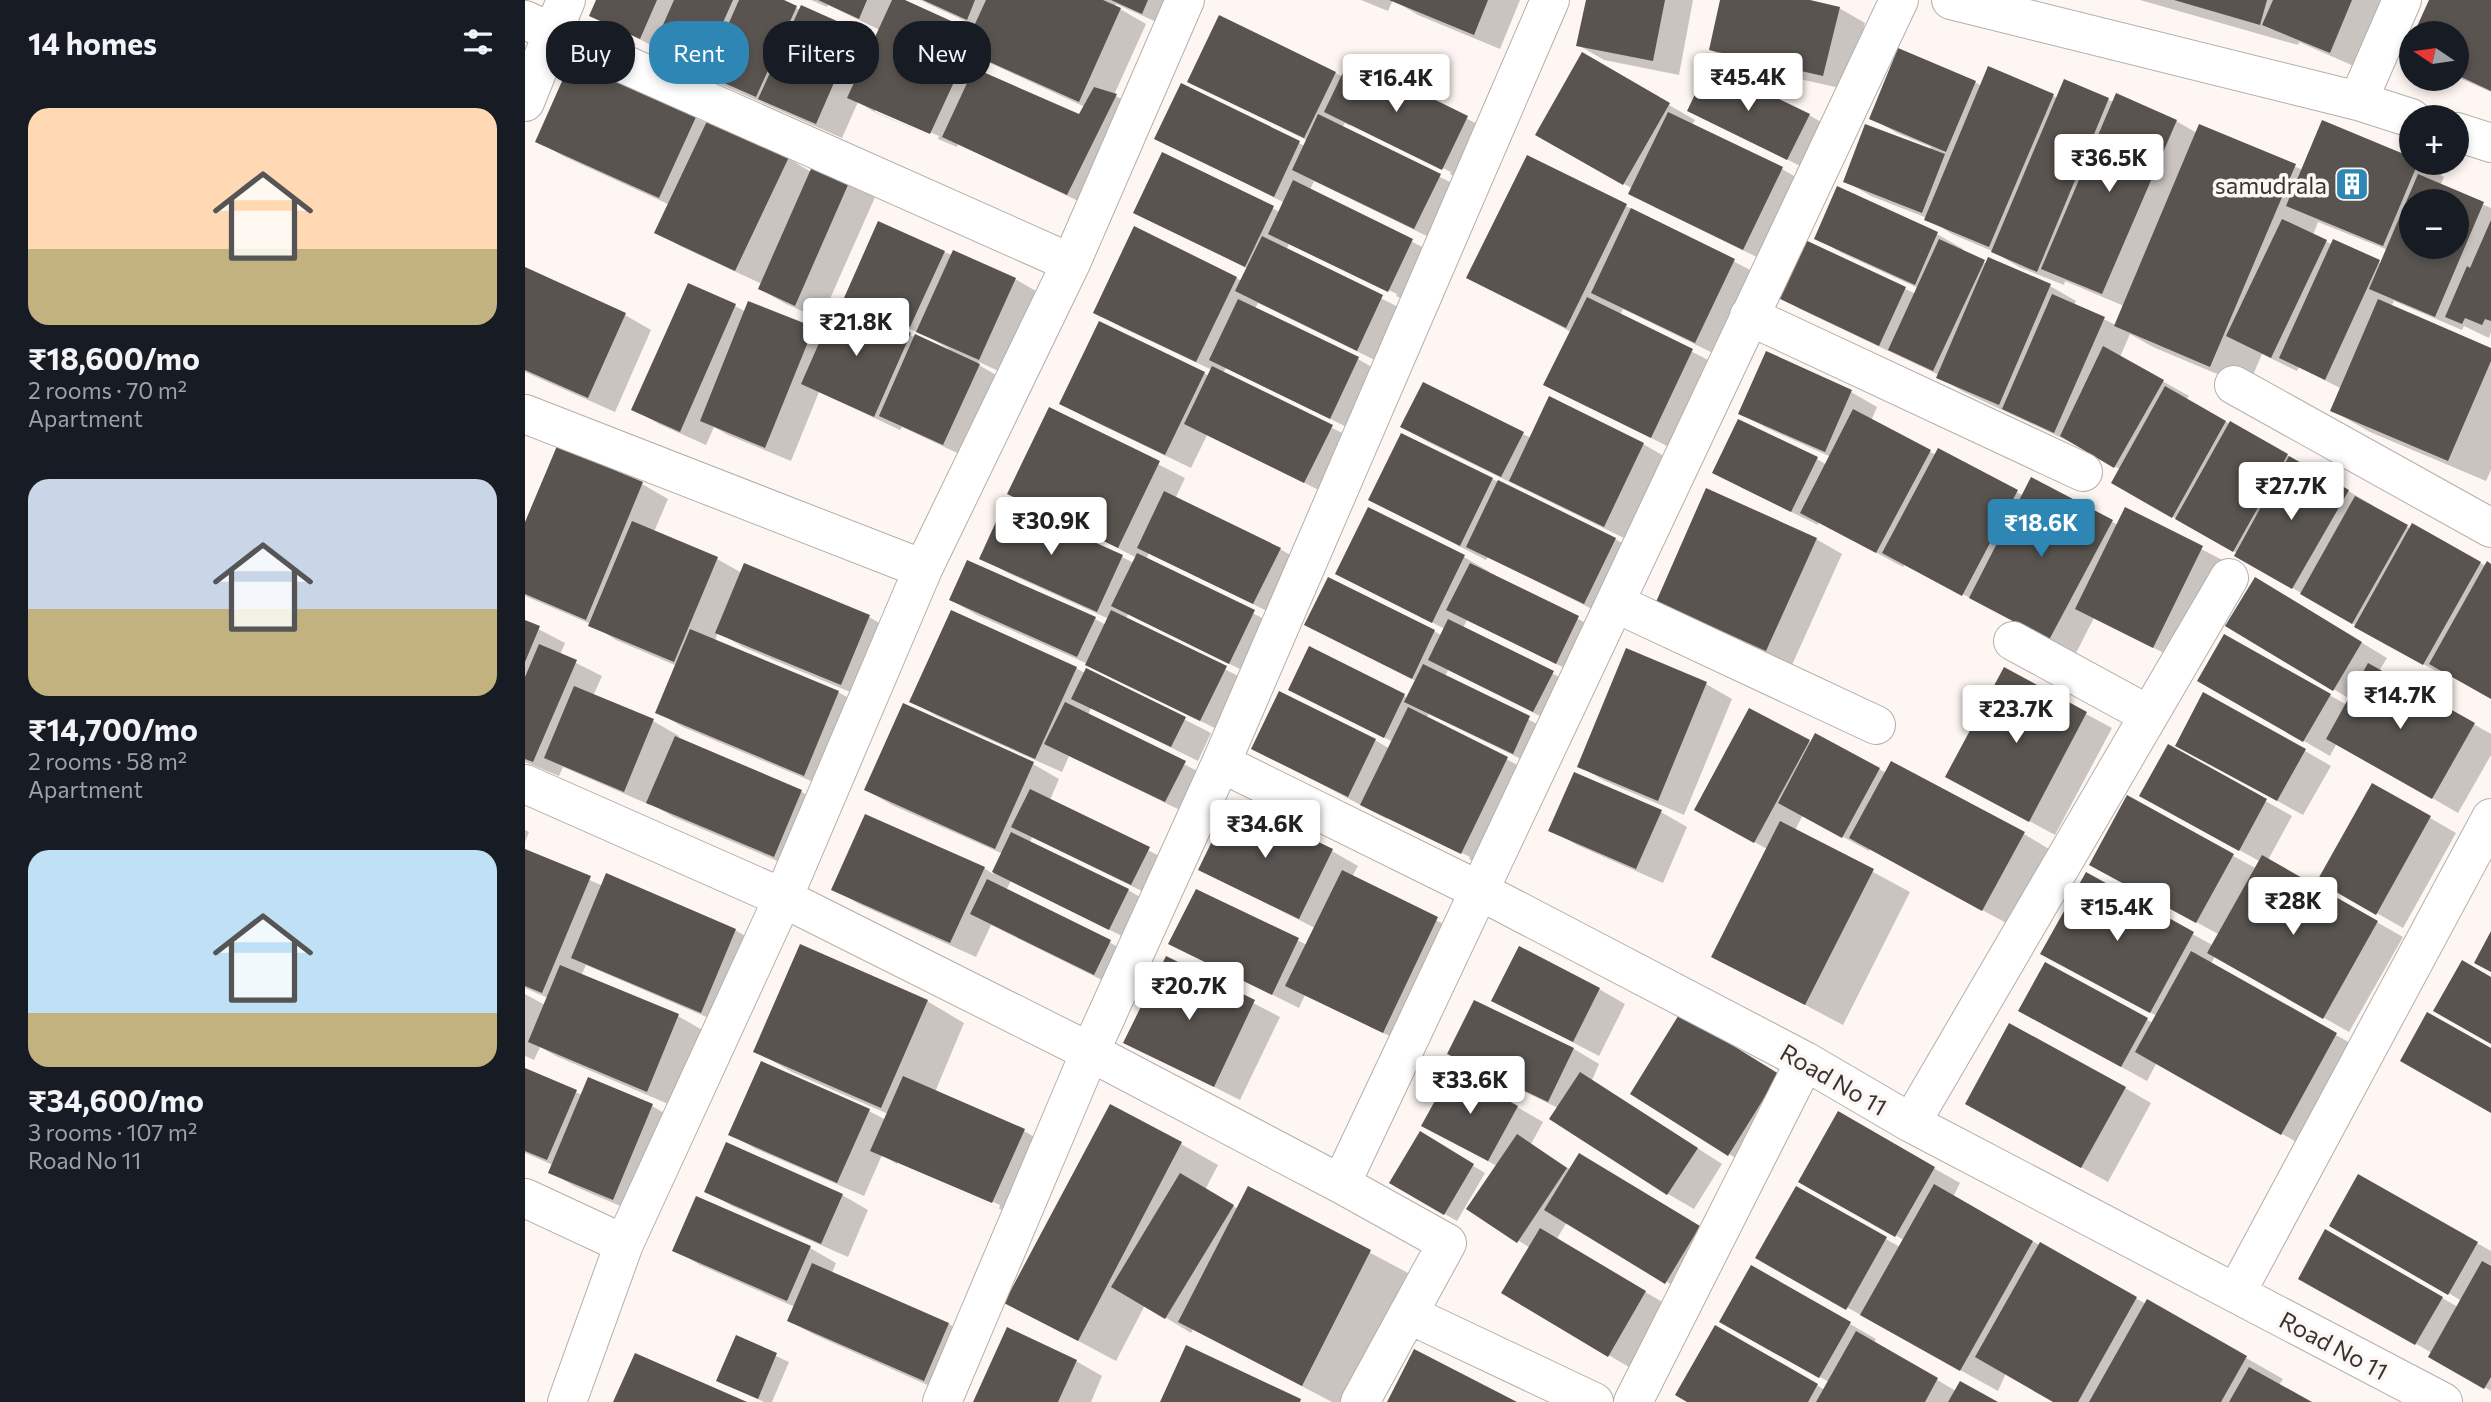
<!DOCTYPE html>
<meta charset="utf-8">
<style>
body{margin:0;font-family:Commissioner,sans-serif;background:#242831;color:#f1f3f6;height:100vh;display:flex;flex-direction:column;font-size:26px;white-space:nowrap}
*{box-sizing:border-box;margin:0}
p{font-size:23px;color:#9ea1a6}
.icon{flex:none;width:38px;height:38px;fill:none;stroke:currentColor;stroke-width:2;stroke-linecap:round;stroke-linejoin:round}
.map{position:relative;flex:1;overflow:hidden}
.drawer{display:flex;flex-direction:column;background:#171b24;width:525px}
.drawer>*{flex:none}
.banner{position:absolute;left:21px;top:21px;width:665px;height:63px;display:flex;gap:14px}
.needle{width:46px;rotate:283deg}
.controls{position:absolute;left:1874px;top:21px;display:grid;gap:14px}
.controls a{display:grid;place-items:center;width:70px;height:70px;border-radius:50%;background:#171b24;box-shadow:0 4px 10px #0003;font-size:35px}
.price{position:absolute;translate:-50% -60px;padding:0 16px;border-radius:7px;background:#fff;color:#222;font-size:23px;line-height:46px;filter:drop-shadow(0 2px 4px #0008)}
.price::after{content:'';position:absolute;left:50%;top:42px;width:21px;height:16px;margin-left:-10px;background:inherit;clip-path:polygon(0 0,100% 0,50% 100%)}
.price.current{background:#2d86b4;color:#fff}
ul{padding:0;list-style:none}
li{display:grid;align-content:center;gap:14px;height:371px;padding:0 28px}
li span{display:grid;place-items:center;height:217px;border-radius:21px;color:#555}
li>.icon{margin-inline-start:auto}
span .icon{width:126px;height:126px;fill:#fffc;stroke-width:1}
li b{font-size:30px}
h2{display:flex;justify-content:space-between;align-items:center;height:84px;padding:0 28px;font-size:30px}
.chip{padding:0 24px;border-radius:28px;background:#171b24;box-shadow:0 4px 10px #0003;font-size:24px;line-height:63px}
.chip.current{background:#2d86b4;color:#fff}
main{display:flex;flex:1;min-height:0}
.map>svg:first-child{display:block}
</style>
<main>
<section class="drawer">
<h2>14 homes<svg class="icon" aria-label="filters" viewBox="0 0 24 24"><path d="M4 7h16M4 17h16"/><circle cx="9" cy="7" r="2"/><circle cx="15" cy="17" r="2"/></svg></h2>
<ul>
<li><span style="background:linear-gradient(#ffd9b3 65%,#c2b280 0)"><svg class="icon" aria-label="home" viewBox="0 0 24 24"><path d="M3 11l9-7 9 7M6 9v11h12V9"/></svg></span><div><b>₹18,600/mo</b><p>2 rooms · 70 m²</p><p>Apartment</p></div></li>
<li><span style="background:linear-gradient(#c9d6e8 60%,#c2b280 0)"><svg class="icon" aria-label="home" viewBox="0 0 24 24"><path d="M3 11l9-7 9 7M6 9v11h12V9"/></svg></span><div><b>₹14,700/mo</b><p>2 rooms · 58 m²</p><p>Apartment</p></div></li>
<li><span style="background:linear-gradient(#bfe0f5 75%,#c2b280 0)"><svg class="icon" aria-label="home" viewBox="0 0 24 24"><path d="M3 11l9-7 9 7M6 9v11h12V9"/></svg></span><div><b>₹34,600/mo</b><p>3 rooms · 107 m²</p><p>Road No 11</p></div></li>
</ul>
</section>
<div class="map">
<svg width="1966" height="1402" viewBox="0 0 1966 1402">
<rect width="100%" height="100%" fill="#fdf6f2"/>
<path fill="#0003" fill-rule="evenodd" d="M73 0H254L275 10 277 7 350 42 355 30 303 5 302 7 286 0H375L448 34 451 26 395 0H655L643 27 591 4 590 6 621 24 589 95 617 111 568 208 433 144 432 147 351 113 333 102 317 138 154 66 128 51 130 47 66 15ZM453 57 467 64 560 107 555 116 447 69ZM350 108 414 136 413 139 350 112Z
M836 0H995L975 49 893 15 868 0 863 11Z
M1062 0H1168L1154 75 1079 60 1053 45Z
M1197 0H1277L1314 8 1340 23 1324 90 1212 65 1186 50Z
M1615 0H1860L1831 67 1774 42 1773 45Z
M1906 0H1966V92L1932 77V33H1891Z
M1057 55 1170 120 1167 125 1257 169 1283 184 1244 263 1131 208 1105 193 1108 189 1012 134Z
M826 60 968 132 943 184 925 174 926 172 825 123V126L820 123 817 128 941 190 916 243 789 181 785 190 913 255 890 305 871 296 872 294 764 244 761 250 883 312 858 364 733 303 730 309 833 359 859 374 832 432 701 368 698 373 833 441 806 496 682 435 666 468 562 418 536 403 679 373 684 376 687 370 596 327 570 312 610 229 717 281 723 269 611 212 638 154 755 212 760 203 632 138 657 86 780 146 783 141 665 81 810 73 818 77Z
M1450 82 1456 86 1528 96 1533 98 1583 100 1651 121 1672 133 1675 126 1778 170 1798 122 1886 159V163H1895L1919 177 1915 186 1966 208V332L1964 338 1939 326 1937 330 1869 301 1866 307 1966 350V470L1961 481 1845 432 1808 411 1817 389 1774 367 1772 371 1737 354 1723 387 1628 347 1605 334 1595 357 1664 396 1661 400 1762 455 1849 506 1848 508 1886 529 1888 526 1961 566H1966V697L1927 675 1925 679 1857 641 1734 568 1712 553 1588 483 1596 470 1556 447 1439 392 1413 377 1414 375 1277 310 1251 295 1277 240 1391 294 1393 288 1317 253 1291 238 1412 234 1438 249 1437 252 1462 264 1464 260 1525 286 1551 301 1549 305 1591 325 1599 306 1540 281 1539 285 1494 267 1467 251 1427 234 1402 218 1346 196 1320 181 1404 150 1406 147 1372 133 1346 118ZM1886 201H1932V247H1886ZM1793 222 1863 250 1857 264 1809 242 1808 245 1788 235Z
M1164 110 1284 115 1310 130 1289 173Z
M170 118 263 158 286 172 290 164 351 195 296 319 261 304 235 289 237 284 157 247 132 233 145 205 38 156 12 141Z
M1101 206 1235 275 1196 357 1098 309 1095 315 1193 365 1152 451 1021 385 1046 332 944 278Z
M419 252 490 279 516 294 480 374 454 362 452 364 480 380 445 459 377 427 375 430 294 392 266 461 203 435 189 427 181 445 134 424 108 409 210 306 221 312 288 329 300 335H385L423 351 424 349 407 339 347 312 321 297Z
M0 269 100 315 126 330 90 412 0 372Z
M1326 392 1352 407 1346 421 1411 455 1414 450 1499 496 1507 479 1593 525 1601 510 1703 563 1655 661 1569 618 1551 653 1380 564 1378 567 1294 522 1293 525 1215 487 1292 459 1302 465 1306 457 1242 428 1216 414Z
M525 409 660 478 650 499 755 549 781 564 754 617 624 553 621 559 755 627 731 677 603 614 601 619 727 683 702 734 589 679 563 664 452 615 426 600 570 619 581 625 584 619 483 573 457 558 597 557 609 563 612 558 485 493Z
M878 427 998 434 1006 438 1118 444 1144 459 1105 541 903 442Z
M877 435 1090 539 1116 554 1085 618 963 557 961 560 845 500Z
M33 448 117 484 143 499 129 532 192 559 217 573 344 617 370 632 342 699 218 647 193 632 190 641 313 692 339 707 305 789 158 727 132 712 152 666 91 640 66 624 0 596V526Z
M1291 539 1317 554 1267 665 1159 616Z
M939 557 965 572 964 574 1079 632 1058 677 942 620 938 628 1054 687 1035 726 923 670 920 677 1030 733 1014 768 904 714 901 718 1008 773 962 868 944 859 945 857 862 816V819L728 748 850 740 865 749 868 742 766 689 785 649 883 698 891 681 781 625 909 631 917 636 920 629 812 574Z
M1756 594 1862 658 1854 671 1966 734V755L1933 813 1812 743 1805 756 1674 681 1699 636 1822 705 1825 699 1703 626Z
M0 622 40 643 35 655 77 676 68 696 128 721 154 736 152 739 277 792 302 807 276 871 149 817 126 804 125 805 38 767 34 776 0 762Z
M1102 651 1181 684 1207 699 1159 815 1080 781 1054 766Z
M551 668 560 673 562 670 686 733 673 761 566 708 563 715 686 778 667 816 544 756 537 772 412 716 386 701Z
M378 706 508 764 534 779 525 800 650 864 633 899 507 837 505 843 603 890 629 905 611 943 486 881 481 890 611 956 595 989 466 925 451 957 334 904 308 889 459 868 468 874 478 854 367 805 341 790Z
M1224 710 1287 743 1291 735 1361 773 1499 834 1524 849 1483 924 1345 849 1344 851 1278 815 1270 830 1385 892 1318 1025 1188 956 1242 849 1197 824Z
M1561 714 1587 728 1530 835 1449 791Z
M1643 746 1767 816 1743 860 1878 937 1824 1032 1690 956 1686 964 1848 1056 1794 1155 1632 1062 1622 1081 1521 1026V964L1628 1023 1632 1016 1543 968 1561 875 1689 946 1695 935 1592 879 1603 798 1732 869 1736 862 1642 810Z
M1780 751 1806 766 1778 815 1678 760Z
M1848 785 1931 833 1878 928 1794 880Z
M1136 812 1162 827 1138 883 1052 845 1026 830Z
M0 830 4 832 0 842Z
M0 851 78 886 210 930 236 945 202 1026 61 965 56 976 153 1016 179 1031 148 1106 31 1056 15 1047 9 1060 0 1056V994L20 1005 23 998 0 988Z
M807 851 833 866 827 877 938 934 885 1046 780 995 774 1008 646 944 672 891 782 945 790 928 675 870Z
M641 958 755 1017 715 1100 600 1042Z
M1074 989 1100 1004 1074 1056 995 1015Z
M402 1001 439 1023 410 1092 499 1131 525 1146 493 1217 373 1165 474 1209 475 1205 372 1161V1164L357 1155 339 1196 231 1149 205 1134 237 1063 344 1111 361 1120 363 1114 267 1072 230 1051Z
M950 1002 1049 1049 1074 1064 1067 1080 1197 1164 1169 1209 1143 1194 1033 1108 951 1068 925 1054Z
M0 1069 57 1095 127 1106 153 1121 114 1214 51 1187 25 1172 28 1165 0 1153Z
M1600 1088 1626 1103 1583 1182 1468 1119Z
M1279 1090 1230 1170 1107 1094Z
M992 1107 1018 1122 1006 1144 1046 1170H1080L1200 1242 1167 1297 1042 1222 1031 1240 1146 1307 1109 1370 978 1293 1005 1248 944 1208 972 1166 924 1140Z
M1313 1114 1435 1183 1428 1197 1621 1304 1623 1302 1758 1379 1754 1385 1783 1402H1531L1481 1373 1473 1391 1233 1258 1271 1188 1375 1247 1379 1240 1275 1181Z
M895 1134 960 1173 932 1221 866 1183Z
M656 1144 693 1165 680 1190 713 1209 724 1188 883 1273 817 1402H807L668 1329 666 1333 620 1305 591 1361 482 1303Z
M1834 1177 1966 1251V1391L1906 1356 1907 1353 1775 1278 1801 1232 1933 1307 1937 1301 1806 1226Z
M181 1191 317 1195 343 1210 323 1257 207 1206Z
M285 1248 311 1263 307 1273 424 1324 449 1339 425 1395 290 1335 264 1321 270 1307 175 1265 150 1250Z
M1226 1267 1351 1339 1349 1343 1431 1391 1469 1402H1165L1191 1327 1300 1390 1304 1382 1196 1321Z
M483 1330 551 1361 577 1376 566 1402H450Z
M212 1338 264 1362 247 1402H239L193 1380Z"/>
<path fill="#595450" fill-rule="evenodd" d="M71 0H132L115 39 64 16Z
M149 0H208L175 74 126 52Z
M214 0H259L272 6 231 97 181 75Z
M293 0H342L334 19Z
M367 0H380L435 25 418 62 435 69 405 134 322 98Z
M398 0H450L442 20Z
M461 0H578L596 8 554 102 438 50Z
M586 0H623L617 14Z
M864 0H963L949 35Z
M1061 0H1140L1128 61 1051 46Z
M1195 0H1285L1315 7 1298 76 1184 50Z
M1649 0H1742L1735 25Z
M1748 0H1827L1805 53 1737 25Z
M1904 0H1966V91L1932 75V33H1889Z
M276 5 332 30 291 124 233 99Z
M694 15 811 72 779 138 662 82Z
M1373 48 1451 81 1421 152 1344 119Z
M1057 52 1145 103 1098 185 1010 135Z
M825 58 943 116 917 170 799 112Z
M46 61 171 117 134 198 10 142Z
M1184 65 1285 114 1262 160 1162 111Z
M1463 66 1529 94 1464 247 1399 220Z
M449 68 554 114 569 87 592 94 542 195 417 137Z
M1539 79 1584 98 1512 272 1466 252Z
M656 83 775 141 749 197 629 139Z
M1591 93 1652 120 1577 294 1516 269Z
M1143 112 1258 167 1218 250 1103 194Z
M793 114 916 174 889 229 767 170Z
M183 119 264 157 210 271 129 233Z
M1797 120 1886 157V163H1893L1858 246 1761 206Z
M1340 124 1420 154 1397 213 1318 182Z
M1674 124 1771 164 1685 367 1589 326Z
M637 152 749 206 720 267 608 213Z
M1002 155 1102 204 1041 328 941 278Z
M289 162 326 178 270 306 233 289Z
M1893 174 1959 202 1910 317 1844 289ZM1886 201H1932V247H1886Z
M768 180 888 239 863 292 743 234Z
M1312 186 1413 232 1390 285 1289 239Z
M1106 208 1210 259 1170 343 1066 293Z
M1757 219 1802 240 1746 358 1701 336Z
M1966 220V321L1960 319 1957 325 1940 318 1937 324 1920 317 1942 266 1945 268Z
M353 221 420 251 385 327 319 298Z
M609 226 712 277 671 362 568 313Z
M737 236 858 295 832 351 710 291Z
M1276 238 1381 287 1354 346 1249 296Z
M1414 239 1460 260 1408 371 1363 350Z
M1808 239 1855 260 1800 380 1754 358Z
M428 250 491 278 454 360 391 332Z
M1463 257 1526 284 1474 405 1411 378Z
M0 267 101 313 63 398 0 370Z
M163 283 211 304 155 432 106 410Z
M1527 294 1580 317 1529 433 1477 409Z
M1062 297 1168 349 1126 438 1018 385Z
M713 299 834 357 805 419 684 360Z
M1853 299 1966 348V361L1923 461 1805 411Z
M313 300 386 333 349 417 276 384Z
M223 301 289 327 240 448 175 421Z
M574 321 680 372 640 455 534 404Z
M390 334 455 364 418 445 354 416Z
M1578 346 1639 380 1589 468 1535 436Z
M1241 351 1327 390 1300 452 1213 414Z
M687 366 808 425 779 483 659 424Z
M898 382 999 432 976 477 875 427Z
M1640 386 1701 421 1647 518 1586 483Z
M1024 396 1119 443 1079 527 984 481Z
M524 407 635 461 593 548 482 494Z
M1328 409 1406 450 1351 553 1275 513Z
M1213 419 1293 457 1266 512 1187 473Z
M1705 421 1763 454 1708 552 1650 519Z
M876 433 968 478 935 546 843 500Z
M32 446 118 482 61 620 0 594V522Z
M1413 448 1493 490 1437 596 1357 553Z
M1764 456 1824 490 1767 589 1709 556Z
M1506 477 1588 520 1524 640 1444 598Z
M973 480 1091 538 1059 604 941 547Z
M1181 488 1292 538 1241 651 1131 602Z
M639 491 756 548 728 604 612 548Z
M1830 496 1883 525 1827 624 1775 594Z
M480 502 598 555 572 612 454 559Z
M843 507 940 555 907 623 810 574Z
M1600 507 1678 546 1628 648 1550 609Z
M107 521 193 557 149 662 63 626Z
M1887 523 1956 562 1898 665 1829 627Z
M612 553 730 610 704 664 586 606Z
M442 560 571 617 552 657 424 600Z
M1962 561 1966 564V699L1904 664Z
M219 563 345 615 316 685 190 633Z
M945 563 1054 616 1031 664 921 610Z
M803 577 910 630 887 679 779 625Z
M1730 577 1837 642 1808 691 1700 626Z
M426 610 552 667 510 759 384 702Z
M586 610 702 666 675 721 560 665Z
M923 619 1029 671 1008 712 903 660Z
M0 620 15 626 0 662Z
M165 629 314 691 279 776 130 713Z
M1699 634 1806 694 1778 742 1672 681Z
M14 644 52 660 8 762 0 759V677Z
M784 646 880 694 859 738 763 690Z
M1101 648 1182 682 1133 801 1052 767Z
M1843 663 1950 723 1907 799 1801 739Z
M898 664 1005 716 988 754 879 702Z
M1479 667 1562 712 1504 822 1420 777Z
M561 668 661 717 646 747 546 699Z
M49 686 129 719 99 792 19 758Z
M754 691 851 739 823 797 726 749Z
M1678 692 1781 749 1752 801 1650 746Z
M540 702 661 761 640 802 519 744Z
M378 703 509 762 470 849 339 790Z
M883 707 983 757 936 854 835 805Z
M1224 708 1285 740 1229 843 1169 810Z
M1290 733 1355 768 1317 838 1253 803Z
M150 736 277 790 249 857 121 803Z
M1643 744 1742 799 1714 851 1614 796Z
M1366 761 1500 832 1457 911 1324 838Z
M1049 772 1137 810 1111 869 1023 831Z
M1847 783 1906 816 1851 915 1792 881Z
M505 789 625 847 606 885 486 827Z
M1602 795 1709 854 1671 923 1564 865Z
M707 800 808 849 774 919 673 870Z
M340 814 460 867 425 943 306 890Z
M1255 821 1349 869 1280 1005 1186 957Z
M486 832 604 889 584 930 467 872Z
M0 849 66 876 17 993 0 986Z
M1737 855 1853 921 1798 1019 1682 953Z
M817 870 913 917 858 1033 760 986Z
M1561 872 1669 932 1625 1013 1515 954Z
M81 873 211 929 176 1013 46 958Z
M462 879 586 940 569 975 445 914Z
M671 889 774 938 747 995 643 944Z
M1966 931V972L1949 963Z
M275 944 403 1000 356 1108 228 1052Z
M994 946 1075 988 1048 1042 966 1001Z
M1666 951 1812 1033 1756 1135 1610 1052Z
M641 956 730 1000 689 1087 598 1043Z
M1937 960 1966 977V1044L1908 1011Z
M1520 962 1623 1018 1596 1067 1493 1011Z
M35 965 154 1014 122 1092 3 1042Z
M949 1000 1049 1048 1023 1102 922 1054Z
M1902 1012 1966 1048V1113L1875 1061Z
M1155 1013 1254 1074 1203 1156 1105 1094Z
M1484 1023 1601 1087 1556 1168 1440 1104Z
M236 1061 345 1109 312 1183 203 1135Z
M0 1068 52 1090 22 1160 0 1151Z
M927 1070 993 1106 963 1161 896 1126Z
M1055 1072 1173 1148 1142 1195 1024 1119Z
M378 1076 500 1129 467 1203 345 1151Z
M63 1077 128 1104 88 1200 23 1173Z
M585 1104 657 1142 553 1341 479 1303Z
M1313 1111 1410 1167 1370 1237 1273 1182Z
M895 1131 949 1164 919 1215 864 1183Z
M992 1134 1042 1168 992 1243 941 1209Z
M201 1142 318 1194 296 1244 179 1192Z
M1054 1153 1175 1226 1140 1284 1019 1210Z
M655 1173 709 1205 640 1319 586 1287Z
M1833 1174 1953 1242 1923 1295 1804 1226Z
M1409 1184 1508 1241 1435 1371 1335 1315Z
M723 1186 846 1250 777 1386 653 1322Z
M1271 1186 1362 1237 1321 1310 1230 1258Z
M171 1196 286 1246 262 1301 147 1251Z
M1015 1228 1121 1291 1083 1357 976 1293Z
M1800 1229 1918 1297 1890 1345 1773 1279Z
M1515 1242 1612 1297 1553 1402H1528L1450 1357Z
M1957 1261 1966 1266V1377L1959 1389 1903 1357Z
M287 1263 424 1323 399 1381 262 1321Z
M1226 1265 1326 1322 1294 1378 1194 1322Z
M1622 1299 1722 1356 1696 1402H1564Z
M1190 1325 1293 1384 1283 1402H1162L1150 1395Z
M482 1327 552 1360 533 1402H448Z
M1331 1331 1413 1378 1400 1402H1291Z
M211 1335 252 1353 233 1399 191 1381Z
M661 1345 776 1399 775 1402H635Z
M889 1349 992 1402H862Z
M110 1353 222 1402H88Z
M1724 1367 1787 1402H1704Z
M1435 1381 1473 1402H1423Z"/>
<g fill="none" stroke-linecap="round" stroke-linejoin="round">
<g stroke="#b5afaa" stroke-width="40">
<path id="street" d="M1426 0 1833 101 1886 118
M0 20 546 263
M1833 101 1877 0
M0 102 41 0
M1932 132 1966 143
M1224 316 1558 472
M1709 385 1966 528
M0 414 398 569
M1090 603 1351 725
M1488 641 1624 715
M696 763 953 890 1280 1061 1386 1123 1918 1402
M0 784 258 898 565 1052 816 1184 922 1243 835 1402
M1386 1123 1704 578
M816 1184 1374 0
M0 1198 99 1244
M1711 1293 1966 818
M883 1314 1069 1402
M42 1402 99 1244 258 898 398 569 546 263 660 0
M417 1402 565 1052 696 763 1025 0
M1108 1402 1280 1061"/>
</g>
<use href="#street" stroke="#fff" stroke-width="38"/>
</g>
<defs>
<g id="building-square" transform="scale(1.75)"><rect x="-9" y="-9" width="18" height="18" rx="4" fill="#2d86b4" stroke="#fdf6f2"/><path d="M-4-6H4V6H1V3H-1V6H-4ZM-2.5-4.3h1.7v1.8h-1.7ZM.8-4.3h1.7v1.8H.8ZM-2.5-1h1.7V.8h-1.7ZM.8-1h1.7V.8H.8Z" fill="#fff"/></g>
</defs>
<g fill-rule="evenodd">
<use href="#building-square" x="1827" y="184"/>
</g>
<g text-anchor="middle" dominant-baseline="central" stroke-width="7" stroke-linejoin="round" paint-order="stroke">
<g font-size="24" fill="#373432" stroke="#fdf6f2" text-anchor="end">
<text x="1802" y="184">samudrala</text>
</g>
<g font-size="24" fill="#373432" stroke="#fdf6f2">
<text transform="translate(1309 1079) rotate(30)">Road No 11</text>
<text transform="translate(1809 1345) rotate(28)">Road No 11</text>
</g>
</g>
</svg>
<div class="controls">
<a><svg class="needle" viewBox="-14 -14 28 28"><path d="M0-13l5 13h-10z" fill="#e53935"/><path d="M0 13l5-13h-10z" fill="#9ea1a6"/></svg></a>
<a>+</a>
<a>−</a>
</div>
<b class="price" style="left:1223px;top:113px">₹45.4K</b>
<b class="price" style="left:871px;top:114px">₹16.4K</b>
<b class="price" style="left:1584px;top:194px">₹36.5K</b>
<b class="price" style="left:331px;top:358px">₹21.8K</b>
<b class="price" style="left:1766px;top:522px">₹27.7K</b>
<b class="price" style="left:526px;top:557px">₹30.9K</b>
<b class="price current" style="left:1516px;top:559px">₹18.6K</b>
<b class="price" style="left:1875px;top:731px">₹14.7K</b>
<b class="price" style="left:1491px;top:745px">₹23.7K</b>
<b class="price" style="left:740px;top:860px">₹34.6K</b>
<b class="price" style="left:1768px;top:937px">₹28K</b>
<b class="price" style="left:1592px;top:943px">₹15.4K</b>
<b class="price" style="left:664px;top:1022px">₹20.7K</b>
<b class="price" style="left:945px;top:1116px">₹33.6K</b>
<div class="banner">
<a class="chip">Buy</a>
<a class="chip current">Rent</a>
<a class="chip">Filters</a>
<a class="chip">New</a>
</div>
</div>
</main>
